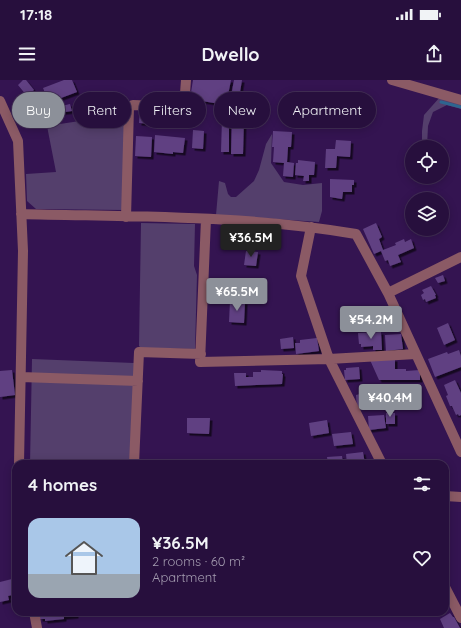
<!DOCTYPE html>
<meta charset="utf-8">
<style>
body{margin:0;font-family:Quicksand,sans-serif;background:#331d48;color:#f1f3f6;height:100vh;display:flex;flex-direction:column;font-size:15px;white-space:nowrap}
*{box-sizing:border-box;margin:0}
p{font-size:13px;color:#a49cb0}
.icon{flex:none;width:22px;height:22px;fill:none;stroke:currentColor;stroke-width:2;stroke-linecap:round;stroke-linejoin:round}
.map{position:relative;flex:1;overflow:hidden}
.drawer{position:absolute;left:12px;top:380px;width:437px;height:156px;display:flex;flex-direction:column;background:#270f3d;border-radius:12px;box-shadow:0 2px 10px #0003,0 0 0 1px #432f57}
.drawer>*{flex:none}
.guide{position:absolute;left:12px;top:12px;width:437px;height:36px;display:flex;gap:8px}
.fabs{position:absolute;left:405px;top:60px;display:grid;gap:8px}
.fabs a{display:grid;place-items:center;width:44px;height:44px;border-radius:50%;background:#270f3d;box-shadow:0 2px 10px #0003,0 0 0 1px #432f57;font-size:20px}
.price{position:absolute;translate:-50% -34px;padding:0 9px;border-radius:4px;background:#8c9099;color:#fff;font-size:13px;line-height:26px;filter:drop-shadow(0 1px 2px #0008)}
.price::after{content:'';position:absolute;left:50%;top:24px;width:12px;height:9px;margin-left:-6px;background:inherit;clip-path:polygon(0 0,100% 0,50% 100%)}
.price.selected{background:#222;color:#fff}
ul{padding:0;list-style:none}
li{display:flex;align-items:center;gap:12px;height:100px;padding:0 16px}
li span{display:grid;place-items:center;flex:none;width:112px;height:80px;border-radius:12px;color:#555}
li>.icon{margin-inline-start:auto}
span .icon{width:48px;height:48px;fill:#fffc;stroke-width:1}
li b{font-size:17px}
h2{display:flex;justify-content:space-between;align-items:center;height:48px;padding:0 16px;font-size:17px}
.pill{padding:0 14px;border-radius:18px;background:#270f3d;box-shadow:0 2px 10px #0003,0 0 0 1px #432f57;font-size:14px;line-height:36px}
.pill.selected{background:#8c9099;color:#fff}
.status{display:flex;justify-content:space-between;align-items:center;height:28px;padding:0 20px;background:#270f3d;direction:ltr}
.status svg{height:11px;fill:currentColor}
header{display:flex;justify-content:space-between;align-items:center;height:52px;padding:0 16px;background:#270f3d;font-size:18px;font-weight:700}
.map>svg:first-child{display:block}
</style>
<div class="status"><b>17:18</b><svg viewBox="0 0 49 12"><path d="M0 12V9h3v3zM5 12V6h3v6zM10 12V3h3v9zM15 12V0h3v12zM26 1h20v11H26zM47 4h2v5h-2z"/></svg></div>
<header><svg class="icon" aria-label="menu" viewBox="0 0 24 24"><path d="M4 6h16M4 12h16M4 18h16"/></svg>Dwello<svg class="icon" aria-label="share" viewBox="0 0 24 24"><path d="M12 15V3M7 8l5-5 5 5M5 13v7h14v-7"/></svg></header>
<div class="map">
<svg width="461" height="548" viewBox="0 0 461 548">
<defs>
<filter id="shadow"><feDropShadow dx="2.5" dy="2.5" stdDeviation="0" flood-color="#0009"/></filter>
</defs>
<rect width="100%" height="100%" fill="#341451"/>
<path fill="#543f6c" d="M440 17 461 23V29L447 25 433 32 428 46 427 67H422V51L424 35Z
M125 34 123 130 36 129 27 121 26 94 56 92 47 46Z
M272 54 271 83 284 102 303 105 322 103V131L319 142 216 135 219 101 225 103 228 114 231 117H236L254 101 259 90 266 64Z
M141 143 195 144 194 186 197 195 195 269 141 268 139 266Z
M32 279 134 283 131 379 94 384H30Z"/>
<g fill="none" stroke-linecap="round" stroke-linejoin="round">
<path stroke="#2e658f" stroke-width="3" d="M441 22 461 27"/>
</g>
<path fill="#604182" filter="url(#shadow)" d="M23 0H26L34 10 27 16 18 5Z
M64 0H72L77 12 53 21 52 19 48 20 43 8Z
M193 0H231L226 25 190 19Z
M234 0H242L237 30 229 28Z
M44 14 47 22 40 24 38 17Z
M70 24 72 31 58 33 57 27Z
M53 28 55 36 46 38 44 30Z
M140 29 156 30 155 44 139 43Z
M161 29 187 31V43L178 42V45L160 44Z
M232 38H244L243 74H231Z
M222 39H229V72H221Z
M193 50 204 51 203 69 192 68Z
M273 51 292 52 291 67H288L287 82 294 83 293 97 283 96 284 83 273 82 274 67H272Z
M155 55 185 58 183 73 173 72V74L154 72Z
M136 56 152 57 151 77 135 76Z
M336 60 351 61 350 77 337 76 336 88H325L326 69H335Z
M298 80 315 82 314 95H309V101H303L304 96 295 95 296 83H298Z
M330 99 354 100V105H352V112H343L342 119 330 117Z
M376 143 382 157 379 159 383 170 396 165 395 163 404 159 405 162 411 159 414 168 398 175 401 182 390 186 388 180 385 181 381 171 374 174 363 149Z
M246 171 258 172 256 186 244 185Z
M443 195 445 201 438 203 435 198Z
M431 206 436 215H435L436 218 426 222 425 219 423 220 421 215 424 213 422 210Z
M230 221 245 222 244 243 229 242Z
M448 243 455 260 444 265 437 248Z
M381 252 382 270H373V266L361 267V264H359L358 253Z
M401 254 403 269 386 271 385 255Z
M293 257 294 268 281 269 280 259Z
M317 258 319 271 296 274 295 263H300V260Z
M459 270 461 276V287L435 297 428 279 447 272 448 274Z
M395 279V289H406V291L420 290V300H379L370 280Z
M359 287 360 299 345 300 344 290H346V288Z
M12 290 15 315 0 317V291Z
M261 290 282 291V294H283L282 304 235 306 234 293H246V297H253V292H261Z
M455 300 461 313V335L459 336 458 334 456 335 452 326H450L446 316 448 315 444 305Z
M375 310 376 326 357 327 356 315 360 314V311Z
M386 333H395V344H386Z
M384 335 386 348 369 350 368 336Z
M187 338H210L209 354 187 353Z
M327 340 329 353 311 356 309 343Z
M351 352 353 364 334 366 332 354Z
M363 372 365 384H347L346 374Z
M342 376 343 384H328L327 377Z
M16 498V514L8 516 9 520 0 522V502Z
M40 532H76V536L64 537V539L45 541V539H40Z
M450 533 453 537H454L460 548H444L440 539Z"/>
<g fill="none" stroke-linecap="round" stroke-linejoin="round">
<path stroke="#8b5a65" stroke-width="10" d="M392 0 461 20
M0 21 18 61 23 171 19 384
M21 134C133 137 246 135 356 154L388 213 461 372
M126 137 129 27 133 25 184 27 186 0
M206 139 200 282 329 279 416 274
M311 147 301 196 329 279 382 384
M388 213 461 177
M21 297 138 301
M131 384H159
M134 384 139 272 201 274
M445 416 461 417
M445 507 461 538
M34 532 37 548"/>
</g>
</svg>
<div class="fabs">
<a><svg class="icon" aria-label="locate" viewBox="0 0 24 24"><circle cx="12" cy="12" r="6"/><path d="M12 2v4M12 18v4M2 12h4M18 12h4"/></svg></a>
<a><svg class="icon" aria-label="layers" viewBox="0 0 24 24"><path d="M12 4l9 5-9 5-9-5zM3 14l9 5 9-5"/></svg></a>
</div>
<b class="price selected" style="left:251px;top:178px">¥36.5M</b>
<b class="price" style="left:237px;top:232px">¥65.5M</b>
<b class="price" style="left:371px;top:260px">¥54.2M</b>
<b class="price" style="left:390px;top:338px">¥40.4M</b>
<div class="guide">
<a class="pill selected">Buy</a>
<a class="pill">Rent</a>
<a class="pill">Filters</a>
<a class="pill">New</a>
<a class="pill">Apartment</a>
</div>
<section class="drawer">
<h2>4 homes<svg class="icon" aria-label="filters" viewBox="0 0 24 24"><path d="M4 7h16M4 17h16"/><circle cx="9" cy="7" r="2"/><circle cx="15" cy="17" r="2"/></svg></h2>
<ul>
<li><span style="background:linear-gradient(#a9c7e8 70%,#9aa5b1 0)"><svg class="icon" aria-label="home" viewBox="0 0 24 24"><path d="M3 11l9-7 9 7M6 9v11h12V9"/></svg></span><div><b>¥36.5M</b><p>2 rooms · 60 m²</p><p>Apartment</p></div><svg class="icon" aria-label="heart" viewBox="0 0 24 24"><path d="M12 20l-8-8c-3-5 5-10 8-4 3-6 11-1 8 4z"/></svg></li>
</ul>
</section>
</div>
